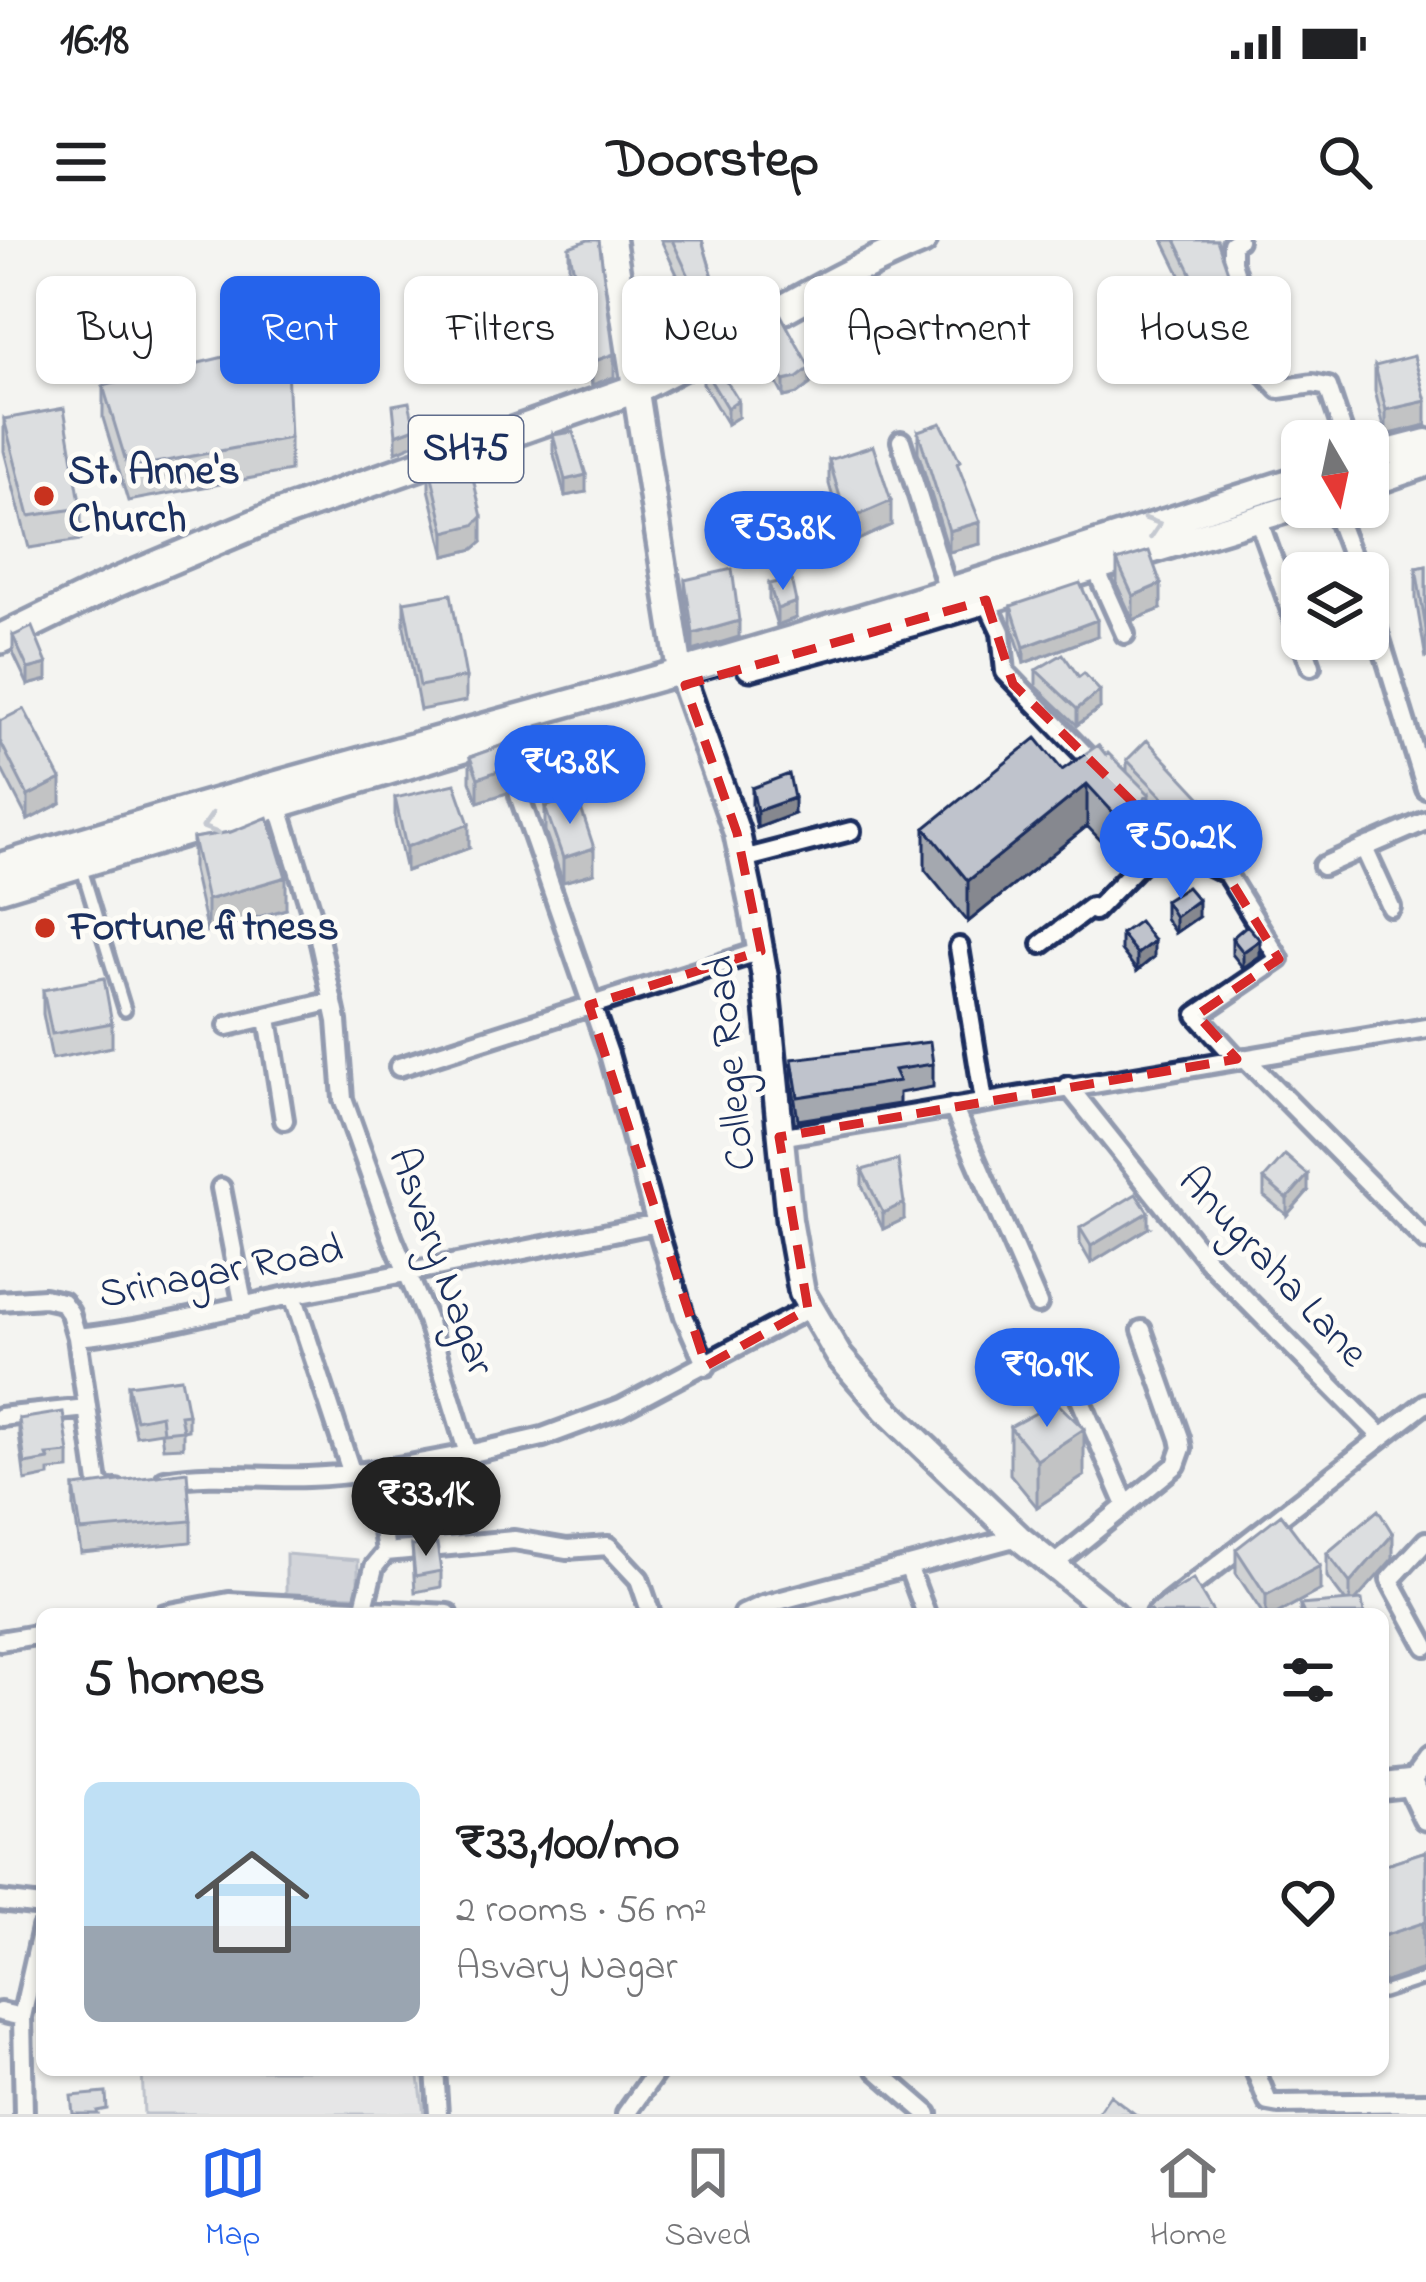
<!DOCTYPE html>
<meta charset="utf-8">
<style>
body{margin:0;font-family:"Indie Flower",sans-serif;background:#f2f2f2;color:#202124;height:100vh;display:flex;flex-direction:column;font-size:45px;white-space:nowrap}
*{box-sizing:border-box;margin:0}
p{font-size:39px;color:#757577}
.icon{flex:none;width:66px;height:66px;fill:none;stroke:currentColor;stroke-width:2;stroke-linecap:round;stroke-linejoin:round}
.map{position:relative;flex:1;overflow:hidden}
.side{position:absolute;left:36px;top:1368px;width:1353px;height:468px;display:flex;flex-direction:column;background:#fff;border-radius:18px;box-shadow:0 3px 9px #0004}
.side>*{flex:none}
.banner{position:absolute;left:36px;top:36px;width:1356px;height:108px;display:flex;gap:24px}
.needle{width:78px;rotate:171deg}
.tools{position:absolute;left:1281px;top:180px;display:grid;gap:24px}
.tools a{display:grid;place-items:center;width:108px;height:108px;border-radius:18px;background:#fff;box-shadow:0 3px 9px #0004;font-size:60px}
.price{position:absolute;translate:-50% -102px;padding:0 27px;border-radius:42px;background:#2563eb;color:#fff;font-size:39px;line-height:78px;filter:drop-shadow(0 3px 6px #0008)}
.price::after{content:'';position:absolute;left:50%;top:72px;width:36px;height:27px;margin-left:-18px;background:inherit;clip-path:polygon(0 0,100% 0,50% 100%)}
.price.active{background:#222;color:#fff}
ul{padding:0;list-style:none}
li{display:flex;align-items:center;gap:36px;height:300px;padding:0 48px}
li+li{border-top:3px solid #e0e0e0}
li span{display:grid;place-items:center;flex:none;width:336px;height:240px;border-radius:18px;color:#555}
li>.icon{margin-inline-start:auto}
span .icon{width:144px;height:144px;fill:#fffc;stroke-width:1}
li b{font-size:51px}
h2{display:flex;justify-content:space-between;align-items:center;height:144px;padding:0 48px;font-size:51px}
.pill{padding:0 42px;border-radius:18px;background:#fff;box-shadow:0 3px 9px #0004;font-size:42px;line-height:108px}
.pill.active{background:#2563eb;color:#fff}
.status{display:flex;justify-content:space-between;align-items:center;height:84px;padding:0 60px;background:#fff;direction:ltr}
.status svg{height:33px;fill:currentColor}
header{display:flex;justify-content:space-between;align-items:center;height:156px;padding:0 48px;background:#fff;font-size:54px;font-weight:700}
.tab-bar{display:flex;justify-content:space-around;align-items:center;height:168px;border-top:3px solid #e0e0e0;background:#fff;font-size:33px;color:#757577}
.tab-bar a{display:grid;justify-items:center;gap:6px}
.tab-bar .active{color:#2563eb}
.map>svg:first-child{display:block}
</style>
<div class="status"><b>16:18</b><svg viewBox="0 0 49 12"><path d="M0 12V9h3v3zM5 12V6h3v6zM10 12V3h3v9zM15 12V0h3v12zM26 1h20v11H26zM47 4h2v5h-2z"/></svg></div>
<header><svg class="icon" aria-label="menu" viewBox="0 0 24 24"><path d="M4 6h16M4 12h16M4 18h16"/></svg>Doorstep<svg class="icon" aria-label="search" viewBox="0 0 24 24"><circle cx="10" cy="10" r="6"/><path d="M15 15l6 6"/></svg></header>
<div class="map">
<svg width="1426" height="1874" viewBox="0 0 1426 1874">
<rect width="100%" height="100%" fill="#f4f4f1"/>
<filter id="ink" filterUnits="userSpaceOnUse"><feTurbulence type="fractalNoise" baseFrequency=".00833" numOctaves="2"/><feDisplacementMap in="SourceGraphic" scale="24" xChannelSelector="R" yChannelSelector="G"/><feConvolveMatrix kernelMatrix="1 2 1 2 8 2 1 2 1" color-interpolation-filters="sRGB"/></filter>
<g filter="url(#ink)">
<path fill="#d4d6db" stroke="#78829c" stroke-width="3" d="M142 1830H418L424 1874H144Z"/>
<path fill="#aab0bf" stroke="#717c98" stroke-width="3" d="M286 1314 358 1320V1356L286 1354Z"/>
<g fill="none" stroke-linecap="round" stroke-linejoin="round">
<g stroke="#1b2f5e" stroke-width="18">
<path id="lane" d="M82 629 125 770
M1383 1752 1426 1738"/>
</g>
<g stroke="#1b2f5e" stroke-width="26">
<path id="street" d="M1238 0 1232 4V22L1267 136 1279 149 1313 144 1328 147 1346 201
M901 201 948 351
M1333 267 1358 333
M1258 279 1311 426
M1095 327 1125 394
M986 360 1001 392 1005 432 1098 528
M1368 360 1426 549
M278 564 318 694 337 781 343 859 393 999 427 1080 468 1214 543 1197 621 1168 808 1069
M1137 567 1183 612 1226 633 1279 719 1197 775 1237 819
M743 619 851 591
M1323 626 1370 605
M1391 667 1364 608 1426 581
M1042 704 1091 667 1094 671 1167 596
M959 707 984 861
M268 778 284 880
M228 786 333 761
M1245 818 1426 1001
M399 827 761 711
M1068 846 1208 1021 1382 1197 1155 1374
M953 867 1038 1064
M779 897 1426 788
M221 948 244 1067
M656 983 684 1076 706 1126
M293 1055 352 1234
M0 1061 44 1058 62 1062 70 1073 77 1097C158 1089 233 1066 312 1051 427 1028 542 1008 656 983L609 814 519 555
M77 1097 98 1243 109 1251 117 1250
M1064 1122 1126 1265
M0 1177 87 1168
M1382 1197 1426 1163
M375 1231 386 1312
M165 1240C212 1231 260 1239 308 1237 362 1235 415 1224 468 1214
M1426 1301 1390 1340 1426 1406
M1053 1325 1176 1225 1182 1208 1180 1198 1142 1090
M908 1326 926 1374
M364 1367 374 1327 386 1312 514 1300 567 1309 608 1306 639 1339 651 1374
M165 1374 229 1362 448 1374
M743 1374 763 1365 1018 1297
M0 1401 42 1394
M1410 1543 1426 1521
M0 1661 42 1666
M0 1772 22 1777 42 1688
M22 1777 24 1874
M435 1830 438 1874
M877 1830 928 1874
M1255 1830 1268 1862 1279 1864 1426 1862
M626 1874 657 1830"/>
</g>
<g stroke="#1b2f5e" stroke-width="33">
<path id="secondary" d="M612 0 680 431 737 593 753 669 765 737 789 980 802 1053 839 1116 885 1169 1018 1297 1113 1374
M1368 217 1426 202
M1368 244 1426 224
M750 427 913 383 1302 265
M0 626C225 555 453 497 679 432 888 372 1095 304 1302 238
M0 649 526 490
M1383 1546 1410 1543 1426 1577"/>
</g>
<g stroke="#1b2f5e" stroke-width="36">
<path id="primary" d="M0 399 113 344 267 279 635 149C733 102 822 41 922 0"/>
</g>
<use href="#lane" stroke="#fdfcf7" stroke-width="9"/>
<use href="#street" stroke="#fdfcf7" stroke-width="16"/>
<use href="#secondary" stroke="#fdfcf7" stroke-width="24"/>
<use href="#primary" stroke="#fdfcf7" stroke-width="27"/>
</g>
<path fill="#a4a8af" stroke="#1b2f5e" stroke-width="3" d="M661 0H702L726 81 681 105 679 102V79L694 71Z
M1163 0H1217L1234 73 1206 88Z
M569 7 614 137 592 145 569 30Z
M830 49 886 126 853 136 830 73Z
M772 80 810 144 797 154 784 157 765 121V104L773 100Z
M1375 126 1426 185 1386 195 1375 151Z
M703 128 738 177 727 184 703 144Z
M103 146 290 198V231L128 261 103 178Z
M4 179 81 268V300L29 308 4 211Z
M918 191 960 232 980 304 949 312 918 212Z
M553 195 586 252 565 256 553 211Z
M829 220 891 285 847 305 829 244Z
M429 224 482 302 474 309 445 316 429 249Z
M1117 321 1161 369 1133 380 1117 345Z
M1426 326V419L1416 359V328Z
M685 340 739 397 693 411 685 357Z
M769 344 796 378 777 385 769 360Z
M404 362 466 437V461L420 470 404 387Z
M1011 366 1097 396 1024 423 1011 383Z
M13 396 47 440 28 445 13 413Z
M1036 430 1079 437 1100 468 1077 485 1036 446Z
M0 481 61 563 28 580 0 526Z
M550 488 559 535 527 546 516 543 507 553 478 562 470 541V517Z
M1106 515 1127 531V520L1202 575 1182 593 1149 559V596L1122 623 1087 586 968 682 925 630V588L1062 530Z
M752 548 794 574 757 588 752 565Z
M395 558 469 608 406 631 395 582Z
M545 567 594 633 563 642 545 591Z
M231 592 286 669 207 692 193 630V598Z
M1165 661 1198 677 1175 693 1165 678Z
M1121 694 1154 717 1137 731 1121 710Z
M1232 698 1260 716 1243 728 1232 714Z
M43 750 112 783V807L52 819 43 774Z
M792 819 933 824V847L899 853V864L798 880 792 842Z
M862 930 904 979 883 989 862 946Z
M1264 939 1308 951 1287 975 1264 956Z
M1080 988H1148L1091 1023 1080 1004Z
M128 1145 188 1174V1190L183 1191V1207L163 1208 161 1192 136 1196 128 1161Z
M19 1179 69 1213V1229L49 1231V1236L25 1241 19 1195Z
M1010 1187 1084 1236 1037 1267 1010 1234Z
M74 1247 191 1281V1302L81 1313 74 1268Z
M412 1306 441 1331V1347L415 1352Z
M1236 1309 1320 1350 1276 1374H1263L1236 1333Z
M1327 1313 1393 1318 1355 1361 1364 1374H1300V1365L1346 1362 1327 1337Z
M1426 1611V1729L1383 1743V1625Z"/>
<path fill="#86888f" stroke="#1b2f5e" stroke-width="3" d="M1234 49V73L1206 88V64Z
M726 58V81L681 105V83Z
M886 101V126L853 136V112Z
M614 114V137L592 145V122Z
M810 128V144L797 154 784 157V141Z
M738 160V177L727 184V168Z
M1426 161V185L1386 195V170Z
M415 188V204L396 212V195Z
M586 235V252L565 256V240Z
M891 261V285L847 305V280Z
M482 277V302L474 309 445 316V292Z
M980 282V304L949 312V291Z
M1161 344V369L1133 380V356Z
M796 362V378L777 385V369Z
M1097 380V396L1024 423V407Z
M739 381V397L693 411V394Z
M47 424V440L28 445V429Z
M1100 451V468L1077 485V469Z
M559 511V535L527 546V521Z
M516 518V543L507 553 478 562V538Z
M61 539V563L28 580V556Z
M1087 544V586L968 682V641Z
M1149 554V596L1122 623V582Z
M794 558V574L757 588V571Z
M1202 559V575L1182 593V577Z
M469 584V608L406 631V607Z
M594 608V633L563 642V618Z
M286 637V669L207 692V660Z
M1198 660V677L1175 693V677Z
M1260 700V716L1243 728V712Z
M1154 701V717L1137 731V714Z
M1308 935V951L1287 975V959Z
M904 963V979L883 989V973Z
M1148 972V988L1091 1023V1006Z
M1084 1189V1236L1037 1267V1220Z
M1393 1294V1318L1350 1367V1343Z
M1320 1326V1350L1276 1374H1266V1355Z
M1423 1682V1729L1383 1743V1696Z"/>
<path fill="#bfc3cc" stroke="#1b2f5e" stroke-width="3" d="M588 0H599L614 114 592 122 569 7Z
M672 0H702L719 58 725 54 726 58 681 83 679 79 703 66Z
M1175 0H1217L1234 49 1206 64Z
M868 40 886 101 853 112 830 49Z
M781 75 810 128 797 138 784 141 765 104 775 98 772 80Z
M286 102 290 198 128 228 103 146Z
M1414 116 1426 161 1386 170 1375 126Z
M714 121 738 160 727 168 703 128Z
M409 162 415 188 396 195 393 165Z
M64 168 81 268 29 276 4 179Z
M941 183 960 221 957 223 980 282 949 291 918 191Z
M573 192 586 235 565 240 553 195Z
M873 206 891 261 847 280 829 220Z
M466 208 482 277 474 285 445 292 429 224Z
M1149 311 1161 344 1133 356 1117 321Z
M1426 326V389L1416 328Z
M732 329 739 381 693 394 685 340Z
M791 339 796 362 777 369 769 344Z
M1080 343 1097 380 1024 407 1011 366Z
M451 354 466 437 420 446 404 362Z
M32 387 47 424 28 429 13 396Z
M1063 414 1079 437 1084 433 1100 451 1077 469 1036 430Z
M24 469 61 539 28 556 0 501V481Z
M550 488 559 511 527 521 516 518 507 528 478 538 470 517Z
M1036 498 1062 530 1098 505 1106 515 1108 513 1149 554 1122 582 1087 544 968 641 925 588Z
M1147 500 1202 559 1182 577 1127 520Z
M789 534 794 558 757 571 752 548Z
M455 544 469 584 406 607 395 558Z
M577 556 594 608 563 618 545 567Z
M268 577 286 637 207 660 193 598 231 592Z
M1187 647 1198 660 1175 677 1165 661Z
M1139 681 1154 701 1137 714 1121 694Z
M1247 685 1260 700 1243 712 1232 698Z
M104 738 112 783 52 794 43 750Z
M930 802 933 824 894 830 899 841 798 857 792 819Z
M1285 915 1308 935 1287 959 1264 939Z
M898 920 904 963 883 973 862 930Z
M1136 954 1148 972 1091 1006 1080 988Z
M181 1138 188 1174 180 1175 183 1190 163 1192 161 1175 136 1180 128 1145Z
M1056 1162 1084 1189 1037 1220 1010 1187Z
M63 1172 69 1213 47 1215 49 1220 25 1224 19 1179Z
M187 1232 191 1281 81 1291 74 1247Z
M1378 1270 1393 1294 1350 1343 1327 1313Z
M1281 1274 1320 1326 1266 1355 1236 1309Z
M437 1304 441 1331 415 1336 412 1306Z
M1193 1339 1214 1374H1153L1147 1368Z
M1362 1360 1364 1374H1304L1300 1365Z
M1426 1611V1682L1383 1696V1625Z
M106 1853 107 1869 97 1871 98 1874H73L71 1856Z
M1110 1855 1135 1874H1097Z"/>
<defs><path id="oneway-chevron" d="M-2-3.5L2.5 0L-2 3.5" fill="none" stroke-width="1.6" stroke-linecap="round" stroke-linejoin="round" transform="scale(3)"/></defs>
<g stroke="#8c96aa">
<use href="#oneway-chevron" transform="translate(1153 286) rotate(-18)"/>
<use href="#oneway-chevron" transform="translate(210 585) rotate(163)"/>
</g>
</g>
<path d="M0 0H1426V1874H0ZM986 360 1013 444 1183 612 1226 633 1279 719 1197 775 1237 819 779 897 808 1069 706 1126 589 765 761 711 737 593 685 445Z" fill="#f4f4f1" fill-opacity=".55" fill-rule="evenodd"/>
<path fill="none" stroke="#d62828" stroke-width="9" stroke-dasharray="24 15" stroke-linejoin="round" d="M986 360 1013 444 1183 612 1226 633 1279 719 1197 775 1237 819 779 897 808 1069 706 1126 589 765 761 711 737 593 685 445Z"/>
<g fill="#c8321e" stroke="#fdfcf7" stroke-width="4.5">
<circle cx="44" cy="256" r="12"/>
<circle cx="45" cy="688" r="12"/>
</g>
<g text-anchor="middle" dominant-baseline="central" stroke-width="10" stroke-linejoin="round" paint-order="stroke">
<rect fill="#fdfcf7" stroke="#5f6c8c" stroke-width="3" x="409" y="176" width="114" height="66" rx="9"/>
<g font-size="39" font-weight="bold" fill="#1b2f5e">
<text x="466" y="209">SH75</text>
</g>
<g font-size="42" font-weight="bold" fill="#1b2f5e" stroke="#fdfcf7" text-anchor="start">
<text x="68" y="232">St. Anne's<tspan x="68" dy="48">Church</tspan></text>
<text x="69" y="688">Fortune fitness</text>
</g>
<g font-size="42" fill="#1b2f5e" stroke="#fdfcf7">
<text transform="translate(732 823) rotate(-96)">College Road</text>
<text transform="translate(440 1022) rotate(70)">Asvary Nagar</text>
<text transform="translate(1272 1028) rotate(47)">Anugraha Lane</text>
<text transform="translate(221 1033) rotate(-11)">Srinagar Road</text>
</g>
</g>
</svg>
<div class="tools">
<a><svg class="needle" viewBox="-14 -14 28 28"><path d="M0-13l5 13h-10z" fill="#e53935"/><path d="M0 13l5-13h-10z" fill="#757577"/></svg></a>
<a><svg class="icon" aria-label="layers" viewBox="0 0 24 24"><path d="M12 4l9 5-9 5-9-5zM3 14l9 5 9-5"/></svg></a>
</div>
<b class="price" style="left:783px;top:353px">₹53.8K</b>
<b class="price" style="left:570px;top:587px">₹43.8K</b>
<b class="price" style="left:1181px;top:662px">₹50.2K</b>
<b class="price" style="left:1047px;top:1190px">₹90.9K</b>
<b class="price active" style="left:426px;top:1319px">₹33.1K</b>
<div class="banner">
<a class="pill">Buy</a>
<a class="pill active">Rent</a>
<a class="pill">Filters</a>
<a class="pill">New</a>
<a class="pill">Apartment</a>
<a class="pill">House</a>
</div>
<section class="side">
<h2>5 homes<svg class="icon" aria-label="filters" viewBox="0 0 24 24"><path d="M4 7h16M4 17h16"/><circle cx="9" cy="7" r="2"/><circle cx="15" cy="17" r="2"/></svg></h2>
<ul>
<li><span style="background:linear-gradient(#bfe0f5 60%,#9aa5b1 0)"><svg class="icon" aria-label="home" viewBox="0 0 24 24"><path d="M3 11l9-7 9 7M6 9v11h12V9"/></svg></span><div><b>₹33,100/mo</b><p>2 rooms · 56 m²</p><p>Asvary Nagar</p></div><svg class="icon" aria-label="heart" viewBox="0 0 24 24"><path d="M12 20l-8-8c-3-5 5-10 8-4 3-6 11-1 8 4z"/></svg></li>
</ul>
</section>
</div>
<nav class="tab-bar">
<a class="active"><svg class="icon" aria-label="map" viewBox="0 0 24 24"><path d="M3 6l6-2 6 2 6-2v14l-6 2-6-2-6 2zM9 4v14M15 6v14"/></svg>Map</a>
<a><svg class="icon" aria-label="saved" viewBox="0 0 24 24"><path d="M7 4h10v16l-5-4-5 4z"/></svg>Saved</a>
<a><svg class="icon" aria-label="home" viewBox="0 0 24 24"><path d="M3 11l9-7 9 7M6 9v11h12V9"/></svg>Home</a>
</nav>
